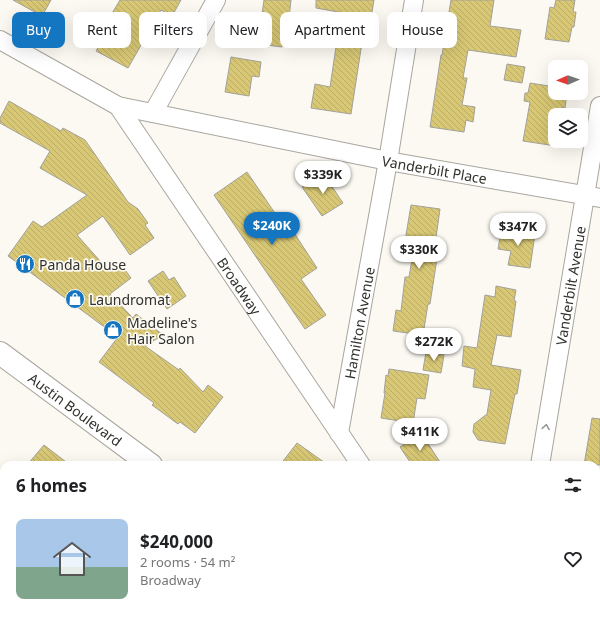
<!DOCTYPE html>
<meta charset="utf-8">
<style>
body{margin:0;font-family:"Noto Sans",sans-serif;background:#f6f6f6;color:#202124;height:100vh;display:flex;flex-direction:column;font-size:15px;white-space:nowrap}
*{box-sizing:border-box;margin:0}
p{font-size:13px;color:#757577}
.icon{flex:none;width:22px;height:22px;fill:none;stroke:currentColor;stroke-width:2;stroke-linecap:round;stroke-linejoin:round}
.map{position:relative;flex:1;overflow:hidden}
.side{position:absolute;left:0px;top:461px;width:600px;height:156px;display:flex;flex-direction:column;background:#fff;border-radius:12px 12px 0 0;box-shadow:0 4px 16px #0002}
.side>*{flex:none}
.banner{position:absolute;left:12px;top:12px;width:576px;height:36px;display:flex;gap:8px}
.needle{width:26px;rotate:268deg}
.fabs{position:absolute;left:548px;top:60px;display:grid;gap:8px}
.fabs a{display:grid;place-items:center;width:40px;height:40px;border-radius:8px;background:#fff;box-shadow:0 4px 16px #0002;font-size:20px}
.price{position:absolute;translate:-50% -34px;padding:0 9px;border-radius:14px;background:#fff;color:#222;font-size:13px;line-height:26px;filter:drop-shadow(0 1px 2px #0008)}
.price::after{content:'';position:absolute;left:50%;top:24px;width:12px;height:9px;margin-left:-6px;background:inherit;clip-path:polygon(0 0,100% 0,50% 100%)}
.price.current{background:#1475c1;color:#fff}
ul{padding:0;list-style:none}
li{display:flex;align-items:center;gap:12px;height:100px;padding:0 16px}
li span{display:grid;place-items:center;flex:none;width:112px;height:80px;border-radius:8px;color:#555}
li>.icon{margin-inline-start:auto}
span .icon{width:48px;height:48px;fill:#fffc;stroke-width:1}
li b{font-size:17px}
h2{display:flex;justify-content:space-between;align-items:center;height:48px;padding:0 16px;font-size:17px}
.pill{padding:0 14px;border-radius:8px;background:#fff;box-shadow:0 4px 16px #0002;font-size:14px;line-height:36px}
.pill.current{background:#1475c1;color:#fff}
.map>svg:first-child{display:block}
</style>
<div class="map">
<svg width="600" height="617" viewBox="0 0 600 617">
<defs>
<pattern id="building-back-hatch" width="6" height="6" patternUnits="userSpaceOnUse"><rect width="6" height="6" fill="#d8c875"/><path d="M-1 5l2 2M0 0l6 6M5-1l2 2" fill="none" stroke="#baac66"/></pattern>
</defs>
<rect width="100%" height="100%" fill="#fbf9f1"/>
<path fill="url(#building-back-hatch)" stroke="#a3a199" d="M13 0H51L42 16Z
M120 0H181L172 16 161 10 128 68 96 51 115 18 111 15Z
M264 0H291L289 18H288L287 21H285L282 47 258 44Z
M316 0H374L370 24 365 23 351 114 311 108 315 84 330 87 337 40H340L344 13 316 8Z
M451 0H494L490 26 521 30 516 57 468 50 463 78H467L462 105 475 107 473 122 466 120 464 132 430 127 441 55H442Z
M556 0H575L573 12H576L574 27H572L569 42 545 39 550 7 554 8Z
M231 57 261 62 259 77 252 76 249 96 225 92Z
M507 64 525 67 522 83 504 80Z
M530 83 555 87V93H567L565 108 562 107 561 115H555V141H557L556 146 523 141 530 102 524 101 525 93H528Z
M9 101 61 131 63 128 85 140 128 202 138 209 148 223 145 225 154 238 130 255 103 216 77 235 109 271 120 263 131 278 110 294 133 318 136 314 163 335 145 346 179 370 180 368 203 392 208 385 223 397 195 433 180 422 178 424 152 405 154 403 99 362 118 337 8 256 33 221 42 227 87 195 40 168 50 151 0 123V118Z
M247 172 283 225 287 222 317 268 301 279 326 315 305 329 214 195Z
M323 173 343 203 322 216 302 187Z
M411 205 440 209 434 252H438L430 304H428L423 335 393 331 396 310 401 311 405 277H409L414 248 404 247Z
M504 229 535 234 530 268 508 265 511 251 498 249 501 232H504Z
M163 271 169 280 174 277 186 296 167 309 148 281Z
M496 286 516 290 514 301H516L511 337 497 335 491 365 521 370 517 394H515L505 444 478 440 473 432 474 424 487 414 491 390 473 387 475 369 462 366 464 346 477 348 485 295 495 297Z
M426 352 444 355 441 373 423 370Z
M389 369 429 375 425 399 417 398 413 423 381 418 385 393H384L386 375 388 376Z
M592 418 600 419V465H584Z
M421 433 442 465H412L400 447Z
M297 443 328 465H280Z
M44 445 70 465H27Z"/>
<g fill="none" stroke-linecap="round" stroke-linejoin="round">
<g stroke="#a8a69e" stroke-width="20">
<g id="minor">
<path id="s1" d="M0 40 118 106 388 161 600 198"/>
<path id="s2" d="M118 106 361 465"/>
<path d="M153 113 216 0"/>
<path id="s3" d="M339 433 388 161 414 0"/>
<path id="s4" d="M540 465 600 106"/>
<path d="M465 613 468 617"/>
<path d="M232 617 234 613"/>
<path d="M390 617 392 613"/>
<path d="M515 617 516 613"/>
</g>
</g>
<g stroke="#a8a69e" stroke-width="24">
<g id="major">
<path id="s5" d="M0 353 151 465"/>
<path d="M351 613 356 617"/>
</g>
</g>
<use href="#minor" stroke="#fff" stroke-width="18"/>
<use href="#major" stroke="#fff" stroke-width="22"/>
</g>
<defs><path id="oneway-chevron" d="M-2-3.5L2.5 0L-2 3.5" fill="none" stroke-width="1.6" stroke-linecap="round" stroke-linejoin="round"/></defs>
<use stroke="#989896" href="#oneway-chevron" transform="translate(546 427) rotate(-81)"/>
<defs>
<g id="restaurant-disc" transform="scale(1)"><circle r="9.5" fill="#1475c1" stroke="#fbf9f1"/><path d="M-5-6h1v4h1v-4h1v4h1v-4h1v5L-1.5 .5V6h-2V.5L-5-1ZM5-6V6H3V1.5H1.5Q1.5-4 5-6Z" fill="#fff"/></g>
<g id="shop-disc" transform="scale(1)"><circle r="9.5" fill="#1475c1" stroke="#fbf9f1"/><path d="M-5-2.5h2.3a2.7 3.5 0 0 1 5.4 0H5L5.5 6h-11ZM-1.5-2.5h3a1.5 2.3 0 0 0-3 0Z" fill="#fff"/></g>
</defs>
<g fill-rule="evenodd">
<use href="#restaurant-disc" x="25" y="264"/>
<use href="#shop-disc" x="75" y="299"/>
<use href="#shop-disc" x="113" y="330"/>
</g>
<g text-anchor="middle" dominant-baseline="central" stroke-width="3.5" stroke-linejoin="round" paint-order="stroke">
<g font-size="14" fill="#31312d" stroke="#fbf9f1">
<text stroke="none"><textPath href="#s1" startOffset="458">Vanderbilt Place</textPath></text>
<text stroke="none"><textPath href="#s4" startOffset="182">Vanderbilt Avenue</textPath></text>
<text stroke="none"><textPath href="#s2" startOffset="217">Broadway</textPath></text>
<text stroke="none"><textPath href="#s3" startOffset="112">Hamilton Avenue</textPath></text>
<text stroke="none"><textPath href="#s5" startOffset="94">Austin Boulevard</textPath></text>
</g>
<g font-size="14" fill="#31312d" stroke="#fbf9f1" text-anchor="start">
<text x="39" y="264">Panda House</text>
<text x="89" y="299">Laundromat</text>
<text x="127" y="322">Madeline's<tspan x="127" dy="16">Hair Salon</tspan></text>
</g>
</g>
</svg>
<div class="fabs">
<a><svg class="needle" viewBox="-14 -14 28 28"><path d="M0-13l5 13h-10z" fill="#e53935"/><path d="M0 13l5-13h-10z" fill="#757577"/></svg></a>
<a><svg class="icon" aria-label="layers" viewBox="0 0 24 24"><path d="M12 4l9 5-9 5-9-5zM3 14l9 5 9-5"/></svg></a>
</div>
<b class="price" style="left:323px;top:195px">$339K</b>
<b class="price current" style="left:272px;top:246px">$240K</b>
<b class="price" style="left:518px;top:247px">$347K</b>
<b class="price" style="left:419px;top:270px">$330K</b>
<b class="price" style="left:434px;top:362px">$272K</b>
<b class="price" style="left:420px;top:452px">$411K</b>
<div class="banner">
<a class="pill current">Buy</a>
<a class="pill">Rent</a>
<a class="pill">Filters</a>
<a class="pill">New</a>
<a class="pill">Apartment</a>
<a class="pill">House</a>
</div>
<section class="side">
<h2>6 homes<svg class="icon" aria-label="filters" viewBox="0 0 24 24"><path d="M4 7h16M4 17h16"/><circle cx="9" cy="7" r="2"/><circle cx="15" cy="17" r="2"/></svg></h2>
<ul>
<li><span style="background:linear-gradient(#a9c7e8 60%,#7fa58c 0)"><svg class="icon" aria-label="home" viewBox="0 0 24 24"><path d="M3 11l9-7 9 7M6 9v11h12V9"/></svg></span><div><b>$240,000</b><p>2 rooms · 54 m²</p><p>Broadway</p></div><svg class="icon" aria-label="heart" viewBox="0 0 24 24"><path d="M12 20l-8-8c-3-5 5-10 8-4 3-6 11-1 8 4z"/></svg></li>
</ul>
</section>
</div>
